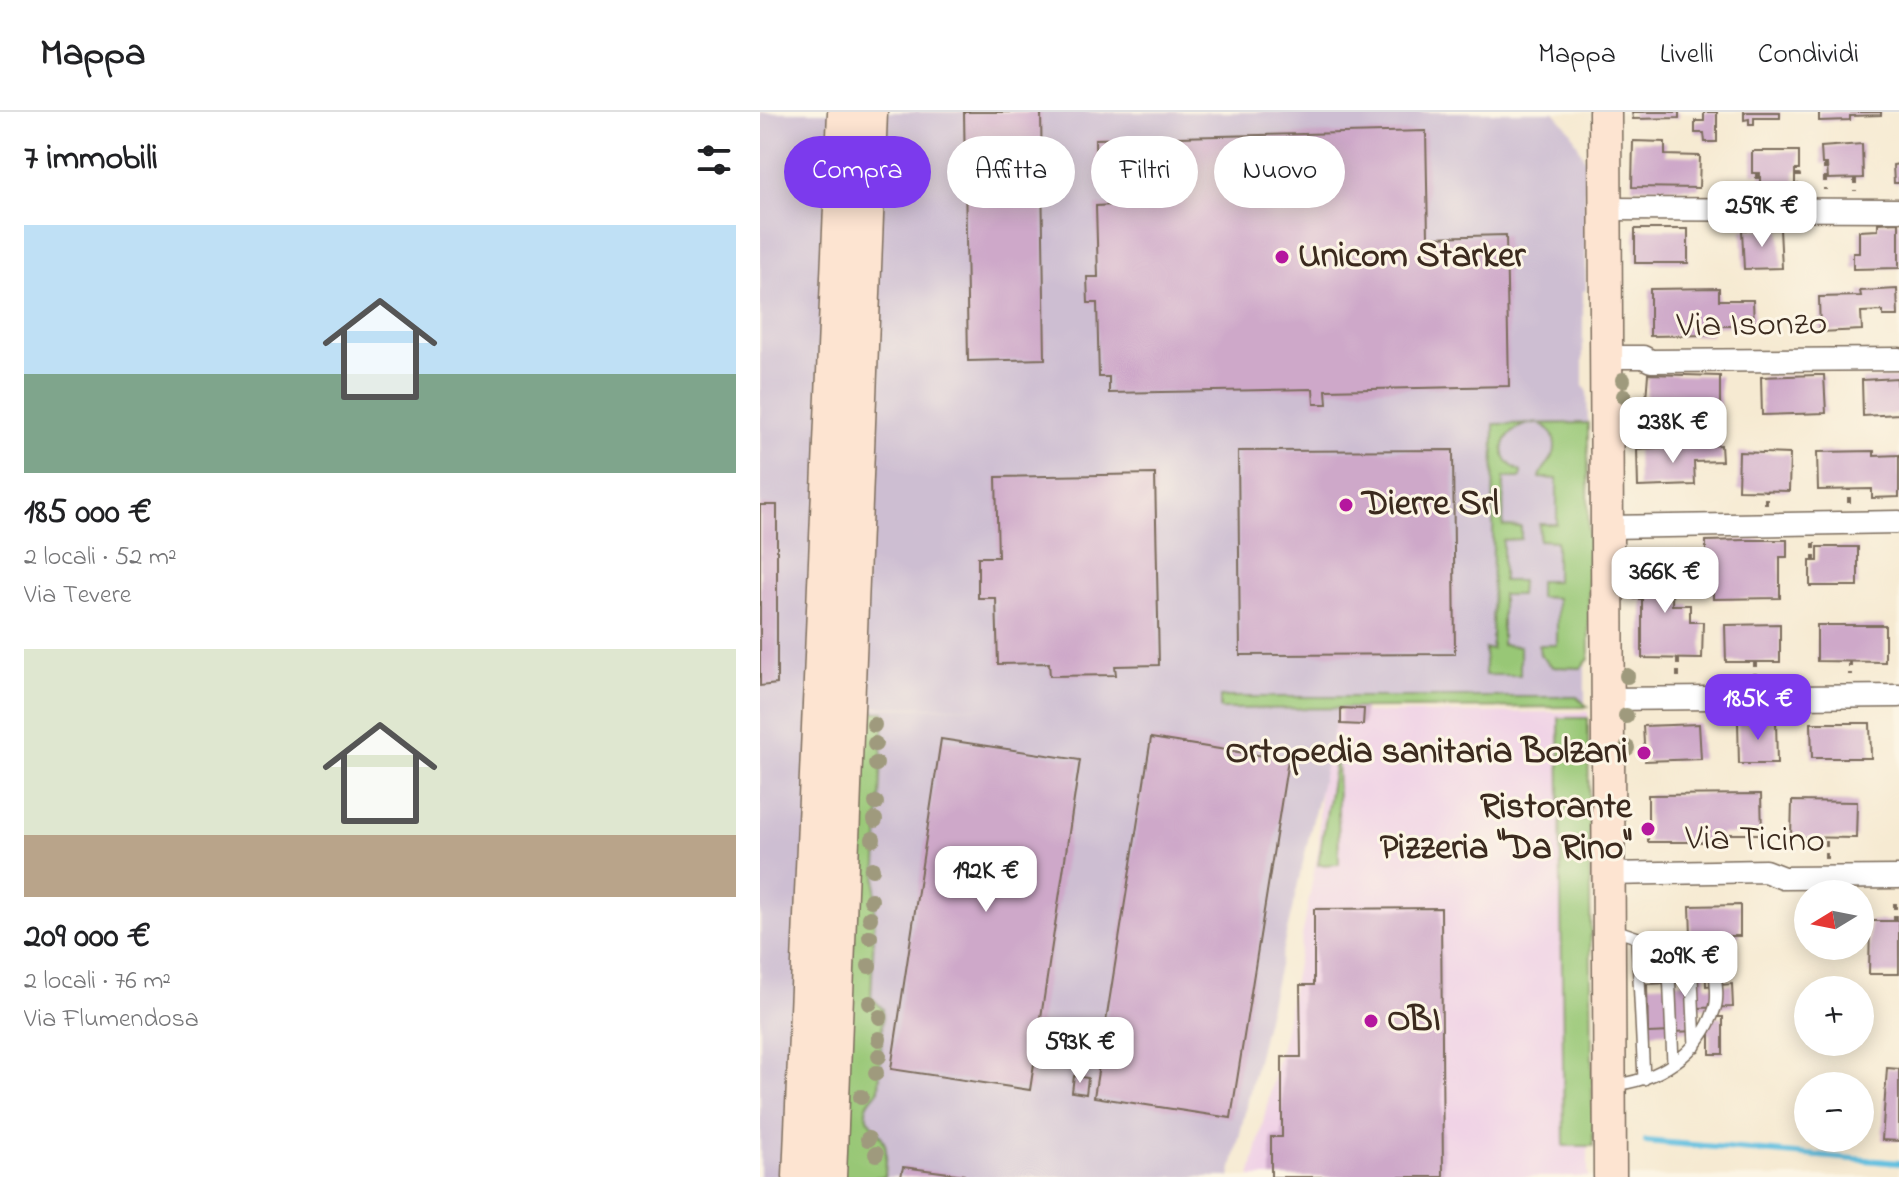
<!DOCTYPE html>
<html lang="it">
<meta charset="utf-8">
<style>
body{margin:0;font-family:"Indie Flower",sans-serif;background:#f6f6f6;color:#202124;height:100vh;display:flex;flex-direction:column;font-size:30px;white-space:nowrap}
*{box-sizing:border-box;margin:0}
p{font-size:26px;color:#757577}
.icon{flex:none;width:44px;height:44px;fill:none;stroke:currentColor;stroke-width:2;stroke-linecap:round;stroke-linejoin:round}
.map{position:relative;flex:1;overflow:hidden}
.side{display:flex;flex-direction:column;background:#fff;width:760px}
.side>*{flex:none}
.top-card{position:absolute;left:24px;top:24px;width:760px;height:72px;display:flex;gap:16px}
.needle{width:52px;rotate:260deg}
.controls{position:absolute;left:1034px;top:768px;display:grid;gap:16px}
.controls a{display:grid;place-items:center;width:80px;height:80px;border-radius:50%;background:#fff;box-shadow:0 4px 20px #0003;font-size:40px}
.price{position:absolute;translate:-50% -68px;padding:0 18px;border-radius:16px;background:#fff;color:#222;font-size:26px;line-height:52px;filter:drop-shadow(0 2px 4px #0008)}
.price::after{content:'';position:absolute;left:50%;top:48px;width:24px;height:18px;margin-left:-12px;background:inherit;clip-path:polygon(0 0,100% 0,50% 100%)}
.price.on{background:#7c3aed;color:#fff}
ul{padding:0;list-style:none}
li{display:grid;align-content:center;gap:16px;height:424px;padding:0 24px}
li span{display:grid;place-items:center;height:248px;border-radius:0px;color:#555}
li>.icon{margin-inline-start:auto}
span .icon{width:144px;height:144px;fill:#fffc;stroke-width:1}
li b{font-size:34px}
h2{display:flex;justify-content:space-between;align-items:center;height:96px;padding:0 24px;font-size:34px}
.tag{padding:0 28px;border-radius:36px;background:#fff;box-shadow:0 4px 20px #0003;font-size:28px;line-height:72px}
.tag.on{background:#7c3aed;color:#fff}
header{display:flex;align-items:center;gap:48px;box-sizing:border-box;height:112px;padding:0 40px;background:#fff;border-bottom:2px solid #e0e0e0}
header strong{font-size:38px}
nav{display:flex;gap:44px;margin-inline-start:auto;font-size:28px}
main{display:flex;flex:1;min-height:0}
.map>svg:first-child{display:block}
</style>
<header>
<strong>Mappa</strong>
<nav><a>Mappa</a><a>Livelli</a><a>Condividi</a></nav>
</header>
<main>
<section class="side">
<h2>7 immobili<svg class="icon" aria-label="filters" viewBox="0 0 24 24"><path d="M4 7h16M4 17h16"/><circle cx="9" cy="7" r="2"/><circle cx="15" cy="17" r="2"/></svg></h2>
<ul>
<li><span style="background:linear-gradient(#bfe0f5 60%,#7fa58c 0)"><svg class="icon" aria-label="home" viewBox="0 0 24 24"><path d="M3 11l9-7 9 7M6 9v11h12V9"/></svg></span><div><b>185 000 €</b><p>2 locali · 52 m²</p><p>Via Tevere</p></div></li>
<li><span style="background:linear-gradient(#dfe7d0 75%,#b9a48a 0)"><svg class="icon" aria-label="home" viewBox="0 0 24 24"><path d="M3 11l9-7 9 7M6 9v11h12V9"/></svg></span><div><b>209 000 €</b><p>2 locali · 76 m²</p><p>Via Flumendosa</p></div></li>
</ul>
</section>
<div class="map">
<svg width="1139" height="1065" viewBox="0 0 1139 1065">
<rect width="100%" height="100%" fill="#fcf5e5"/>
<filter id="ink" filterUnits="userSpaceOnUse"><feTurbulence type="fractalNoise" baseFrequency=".0125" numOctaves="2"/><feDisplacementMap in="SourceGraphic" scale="16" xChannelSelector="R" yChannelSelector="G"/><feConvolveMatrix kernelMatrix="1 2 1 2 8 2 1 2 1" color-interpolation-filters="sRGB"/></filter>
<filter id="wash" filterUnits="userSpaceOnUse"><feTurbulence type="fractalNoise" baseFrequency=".006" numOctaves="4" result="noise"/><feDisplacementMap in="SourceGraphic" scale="32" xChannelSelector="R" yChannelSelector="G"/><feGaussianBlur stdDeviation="1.8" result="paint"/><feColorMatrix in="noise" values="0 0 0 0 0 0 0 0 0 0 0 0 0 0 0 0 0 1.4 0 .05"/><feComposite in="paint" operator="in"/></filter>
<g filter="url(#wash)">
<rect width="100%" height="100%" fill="#f6ead2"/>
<path fill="#efd0e6" d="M828 600V1065H490L524 922 559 733 560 601Z"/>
<path fill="#cdbed2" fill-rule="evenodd" d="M0 0H794L811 19 825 48 826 178 823 179V274L827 278 828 311 824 312 825 595H579L470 1065H0ZM111 314 102 595 244 596H100L110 316 46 321Z"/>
<path fill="#98c776" stroke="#6a784a" stroke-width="2" d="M828 311 829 547 821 556 793 555 780 543 779 533H797V486L779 485V469H796V429L779 428 780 412H797V367L780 366C781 354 796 349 795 334 791 282 708 332 761 360V366H744L743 414 761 415V427L743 428V469H761L760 483H742V533L760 534V563H725V537H732L734 312Z
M460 585H817L828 595 460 597Z
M105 600H124L111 885 123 897 119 978C90 1006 117 1008 125 1032 128 1042 125 1055 125 1065H80Z
M799 606H828L833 1034H804Z
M577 637 579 752 558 753Z"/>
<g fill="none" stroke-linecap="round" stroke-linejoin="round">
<path stroke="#62c0e0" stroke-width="6" d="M886 1029 1139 1051"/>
</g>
<g id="blocks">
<path fill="#cea8c9" d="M204 0H281L285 247 208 249Z
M872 0H919V6L873 7Z
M944 0H957V30H945L944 21H935V9H944Z
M984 0H1020V6H994V13H989V7L984 8Z
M1059 0H1121V3L1090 4V8L1059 9Z
M666 19 668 125 746 123 749 274 566 278 567 292H554L553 277 349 281V265H339L337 191H328L327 165H338L336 94 353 93 352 75H336L335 27Z
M873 29 905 30V43L940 44 939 76 872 75Z
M1102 32 1103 66 1068 67 1067 52H1062L1061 35Z
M992 39H1039V58H1035V74H1000V61H992Z
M1139 52V71H1134L1133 53Z
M1139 110V156L1093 157V141H1099V119L1118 118V111Z
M875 117H928V151H875Z
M1020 117 1022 156 984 157 982 118Z
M959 176V188H993L994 214H951V223L890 224V177Z
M1137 177 1138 204H1123V199L1101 200 1102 218 1060 220 1059 185 1101 184 1100 179Z
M888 262 960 264V296H931V312H884Z
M1056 263H1064L1066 301 1002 303 1001 265Z
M1137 266 1139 302 1103 304 1102 268Z
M961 333 962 349 934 350 935 373 878 375 877 337Z
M693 338 695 542 480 543 478 339Z
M1114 339V344L1139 343V385L1112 386V377L1058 378 1057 340Z
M979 340 1030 342 1029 379 978 378Z
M395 362 399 553 355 554 356 563 290 564 289 551 238 552 236 486H218V445H238L236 365Z
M0 393H17V572L0 574Z
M986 428H1027V445H1020V486L953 487V446L946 447V429Z
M1058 435H1098V474H1050V449H1058Z
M875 448H913L912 493H930V510H943L942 547 882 546V487H875Z
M1020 512V550H966L965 513Z
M1057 513H1125V550L1057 549Z
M581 596 604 597 603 613 581 612Z
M1016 608 1017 652H979L978 609Z
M1051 611H1110L1111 646H1052Z
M939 612 941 647 885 649 883 614Z
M391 626 528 648 471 1006 334 985Z
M181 627 320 648 270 978 131 957Z
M1001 682 1002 722H961V730H888V683Z
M1032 689 1097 690 1096 726 1031 725Z
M980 793V824H931L930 794Z
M681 796 683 1065H511V1025H522V945H541L540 873H554V797Z
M1110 809H1139V862H1109Z
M928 840H945L946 874 972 872 973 895 936 896 937 919 888 921 887 872 929 870Z
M946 905H963V942H950V922H946Z
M1127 956 1139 957V1029L1122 1028Z
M314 964 328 966 326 982 312 980Z
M143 1055 204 1063V1065H141Z"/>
</g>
</g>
<g filter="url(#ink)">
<use href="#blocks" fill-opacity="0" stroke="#7c6d5d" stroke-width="2"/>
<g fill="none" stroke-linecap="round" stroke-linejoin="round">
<g stroke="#7c6d5d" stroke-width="14">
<path id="lane" d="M877 826 884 967
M908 836 913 951
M931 844 935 934
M850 973C897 970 940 942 955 896 959 884 955 865 954 852L852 817"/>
</g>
<g stroke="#7c6d5d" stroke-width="25">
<path id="street" d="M845 97 1139 98
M846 245H883L891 249 1139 247
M847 415 1139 410
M848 587 1139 584
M849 762 1005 759 1023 766 1139 765"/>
</g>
<g stroke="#7c6d5d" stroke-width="35">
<path id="secondary" d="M845 0 850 1065
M39 1065 84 0
M70 1065 111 0"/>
</g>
<path stroke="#7c6d5d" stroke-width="4" stroke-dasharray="6 6" stroke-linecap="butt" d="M1065 52V78
M997 61V78
M1035 63H1039V77
M1095 66V79
M1089 391V377
M1006 392V378
M1054 431V449
M918 547V568
M1090 549V563
M995 567V550
M1066 747V726
M1135 809V790"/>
<use href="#lane" stroke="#fff" stroke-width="11"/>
<use href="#street" stroke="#fff" stroke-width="22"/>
<use href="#secondary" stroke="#fde4d1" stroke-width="32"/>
</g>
<g fill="#9f9a7d">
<circle cx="863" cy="268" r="8"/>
<circle cx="864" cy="284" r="8"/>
<circle cx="865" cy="322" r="8"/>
<circle cx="864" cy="458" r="8"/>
<circle cx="864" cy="477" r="8"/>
<circle cx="867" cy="564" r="8"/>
<circle cx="866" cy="604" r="8"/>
<circle cx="114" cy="613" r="8"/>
<circle cx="115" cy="632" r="8"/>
<circle cx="867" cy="636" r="8"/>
<circle cx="116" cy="652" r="8"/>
<circle cx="116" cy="691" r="8"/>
<circle cx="115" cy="708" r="8"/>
<circle cx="113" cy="727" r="8"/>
<circle cx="112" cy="757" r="8"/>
<circle cx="111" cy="788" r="8"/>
<circle cx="110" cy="806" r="8"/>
<circle cx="110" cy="825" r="8"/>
<circle cx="109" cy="854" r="8"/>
<circle cx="110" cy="891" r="8"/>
<circle cx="120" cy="905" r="8"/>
<circle cx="119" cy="927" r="8"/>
<circle cx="119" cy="944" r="8"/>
<circle cx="116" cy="961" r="8"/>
<circle cx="101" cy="985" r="8"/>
<circle cx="108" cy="1027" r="8"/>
<circle cx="116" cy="1042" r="8"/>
</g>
</g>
<g fill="#b5179e" stroke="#fcf5e5" stroke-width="3">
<circle cx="522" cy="145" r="8"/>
<circle cx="586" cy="393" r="8"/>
<circle cx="884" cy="641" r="8"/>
<circle cx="888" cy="717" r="8"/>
<circle cx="611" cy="909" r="8"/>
</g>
<g text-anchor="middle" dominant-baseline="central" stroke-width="6" stroke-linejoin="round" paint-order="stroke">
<g font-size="36" font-weight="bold" fill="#3b2a1e" stroke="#fcf5e5" text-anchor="start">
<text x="538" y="145">Unicom Starker</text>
<text x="602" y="393">Dierre Srl</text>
<text x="868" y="641" text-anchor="end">Ortopedia sanitaria Bolzani</text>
<text x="872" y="696" text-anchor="end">Ristorante<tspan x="872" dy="41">Pizzeria "Da Rino"</tspan></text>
<text x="627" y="909">OBI</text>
</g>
<g font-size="36" fill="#3b2a1e" stroke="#fcf5e5">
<text transform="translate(992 214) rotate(-1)">Via Isonzo</text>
<text transform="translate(995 729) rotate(1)">Via Ticino</text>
</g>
</g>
</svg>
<div class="controls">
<a><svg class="needle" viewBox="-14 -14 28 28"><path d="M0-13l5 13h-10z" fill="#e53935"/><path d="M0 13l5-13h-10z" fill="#757577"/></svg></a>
<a>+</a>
<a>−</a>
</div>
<b class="price" style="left:1002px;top:137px">259K €</b>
<b class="price" style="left:913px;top:353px">238K €</b>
<b class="price" style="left:905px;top:503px">366K €</b>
<b class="price on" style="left:998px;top:630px">185K €</b>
<b class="price" style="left:226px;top:802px">192K €</b>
<b class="price" style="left:925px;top:887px">209K €</b>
<b class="price" style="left:320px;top:973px">593K €</b>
<div class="top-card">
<a class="tag on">Compra</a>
<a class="tag">Affitta</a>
<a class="tag">Filtri</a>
<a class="tag">Nuovo</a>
</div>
</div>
</main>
